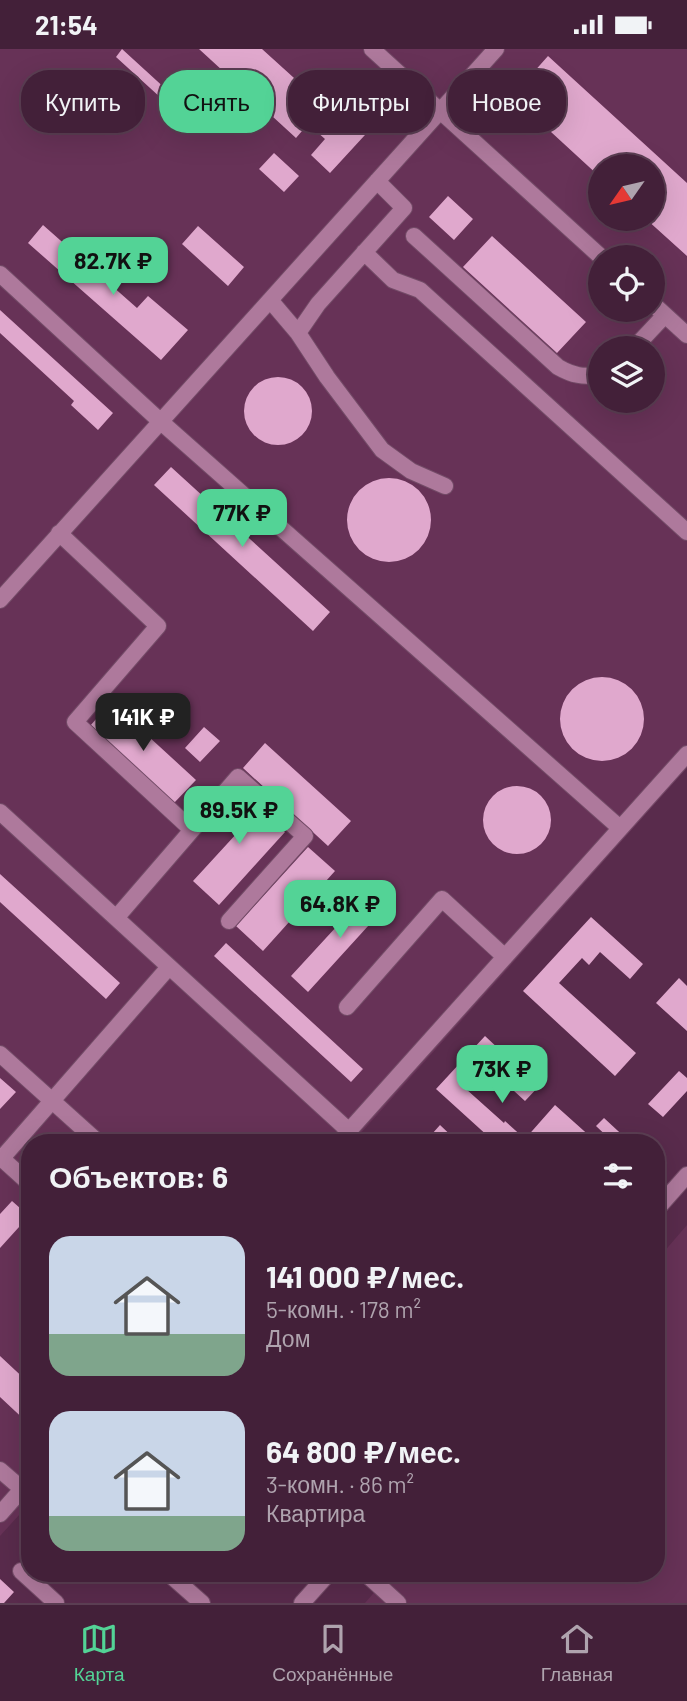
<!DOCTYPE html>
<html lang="ru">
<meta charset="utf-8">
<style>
body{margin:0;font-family:Barlow,sans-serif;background:#4d2d44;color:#f1f3f6;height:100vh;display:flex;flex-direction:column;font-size:26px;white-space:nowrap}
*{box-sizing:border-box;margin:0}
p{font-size:23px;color:#afa3ae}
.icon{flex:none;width:38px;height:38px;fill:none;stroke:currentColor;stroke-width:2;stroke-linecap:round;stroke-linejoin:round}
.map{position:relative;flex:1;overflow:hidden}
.drawer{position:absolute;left:21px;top:1085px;width:644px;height:448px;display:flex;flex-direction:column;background:#432039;border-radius:28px;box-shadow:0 7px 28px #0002,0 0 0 2px #5b3e53}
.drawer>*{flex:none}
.guide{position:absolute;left:21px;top:21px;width:646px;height:63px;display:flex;gap:14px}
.needle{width:46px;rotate:236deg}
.controls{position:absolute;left:588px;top:105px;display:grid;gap:14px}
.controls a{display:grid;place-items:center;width:77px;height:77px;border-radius:50%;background:#432039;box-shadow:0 7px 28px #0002,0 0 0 2px #5b3e53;font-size:35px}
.price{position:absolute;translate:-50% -60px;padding:0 16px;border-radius:14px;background:#53d396;color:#111;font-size:23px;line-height:46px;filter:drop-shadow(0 2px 4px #0008)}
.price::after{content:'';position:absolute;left:50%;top:42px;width:21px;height:16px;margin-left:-10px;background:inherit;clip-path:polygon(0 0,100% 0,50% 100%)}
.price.active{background:#222;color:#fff}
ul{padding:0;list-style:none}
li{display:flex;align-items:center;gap:21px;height:175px;padding:0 28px}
li span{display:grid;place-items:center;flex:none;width:196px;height:140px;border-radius:21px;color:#555}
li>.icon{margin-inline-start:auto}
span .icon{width:84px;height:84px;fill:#fffc;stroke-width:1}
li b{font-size:30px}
h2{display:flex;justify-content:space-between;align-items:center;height:84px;padding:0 28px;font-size:30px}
.tag{padding:0 24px;border-radius:28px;background:#432039;box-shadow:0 7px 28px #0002,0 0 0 2px #5b3e53;font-size:24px;line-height:63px}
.tag.active{background:#53d396;color:#111}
.status{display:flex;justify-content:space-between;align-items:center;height:49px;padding:0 35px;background:#432039;direction:ltr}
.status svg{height:19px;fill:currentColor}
.tabs{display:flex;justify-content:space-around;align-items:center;height:98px;border-top:2px solid #5b3e53;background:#432039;font-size:19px;color:#afa3ae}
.tabs a{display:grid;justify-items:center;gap:4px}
.tabs .active{color:#53d396}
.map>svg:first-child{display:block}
</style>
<div class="status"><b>21:54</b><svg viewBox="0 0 49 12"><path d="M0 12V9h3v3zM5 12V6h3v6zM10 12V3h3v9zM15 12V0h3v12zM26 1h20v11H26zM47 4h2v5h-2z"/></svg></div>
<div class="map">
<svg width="687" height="1554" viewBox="0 0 687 1554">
<rect width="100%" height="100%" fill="#592b4c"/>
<path fill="#673257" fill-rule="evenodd" d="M0 0H687V719L352 1094H30V1454L0 1487ZM600 117H653V170H600ZM600 208H653V261H600ZM600 299H653V352H600Z
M687 1176V1554H365L391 1524H656V1212Z"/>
<path fill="#e0a8cd" d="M122 0 168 42 161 49 116 8Z
M199 0H262L325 57 321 62 337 76 356 56 376 74 330 124 311 106 325 90 308 75 296 89Z
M548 7 687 134V207L646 170H653V117H600V128L526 60 530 55 516 43Z
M274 104 299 127 284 143 259 120Z
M448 147 473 170 454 191 429 168Z
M43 176 137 259 148 247 188 281 161 311 28 194Z
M198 177 244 218 228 237 182 195Z
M492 187 586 273 557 304 463 218Z
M0 261 113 364 98 381 71 356 74 352 0 284Z
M244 362a34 34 0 1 1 68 0a34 34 0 1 1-68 0Z
M171 418 330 563 313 582 154 436Z
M347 471a42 42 0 1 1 84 0a42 42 0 1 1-84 0Z
M560 670a42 42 0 1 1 84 0a42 42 0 1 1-84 0Z
M111 653 196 731 174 754 90 677Z
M204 678 220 692 200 713 185 699Z
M265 694 351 772 328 797 243 719Z
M483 771a34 34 0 1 1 68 0a34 34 0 1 1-68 0Z
M237 738 285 783 219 856 193 832 238 783 215 762Z
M308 798 335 822 263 902 236 877Z
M0 825 120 934 106 950 0 853Z
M372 839 389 854 308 943 291 927Z
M591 868 643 915 630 930 600 903 589 916 582 909 559 934 636 1004 615 1027 523 942Z
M226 894 363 1020 351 1033 214 907Z
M679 929 687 937V982L656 954Z
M485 987 501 1002 466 1040 504 1074 505 1072 525 1090 555 1056 593 1090 589 1094H571L562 1085 554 1094H489L487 1092 490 1089 436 1040Z
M516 1014 540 1036 525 1052 501 1030Z
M679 1022 687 1029V1042L663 1068 648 1055Z
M0 1029 16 1043 0 1060Z
M604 1069 631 1094H614L596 1077Z
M440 1076 459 1094H424Z
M12 1152 29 1167 0 1199V1165Z
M0 1307 30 1335V1376L0 1348Z
M0 1530 14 1543 4 1554H0Z"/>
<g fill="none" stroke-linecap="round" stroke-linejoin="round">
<g stroke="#734b67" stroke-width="18">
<path id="minor" d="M372 0 601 208
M414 187 558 318C572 326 584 329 600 325
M364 203 393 231 420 241 687 483
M0 225 160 372 620 779
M270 251 298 284 327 328 382 401 411 422 445 437
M653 255 687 286
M298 284 318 255 404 159 377 132
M634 299 665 266
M59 484 158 577 75 673 192 781 116 869
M0 551 496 0
M0 763 349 1082
M192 781 238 728 305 787 229 872
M347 958 442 850 505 908
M0 1005 99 1094
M338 1094 687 705
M0 1108 30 1135
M2 1109 169 918
M656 1161 687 1126
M0 1421 22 1440
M0 1465 30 1431
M21 1522 56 1554
M168 1524 202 1554
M365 1524 398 1554
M302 1554 329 1524"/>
</g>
<use href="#minor" stroke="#ae799c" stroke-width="16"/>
</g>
</svg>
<div class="controls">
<a><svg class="needle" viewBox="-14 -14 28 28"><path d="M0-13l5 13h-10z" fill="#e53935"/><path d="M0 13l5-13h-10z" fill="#afa3ae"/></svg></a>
<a><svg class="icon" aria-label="locate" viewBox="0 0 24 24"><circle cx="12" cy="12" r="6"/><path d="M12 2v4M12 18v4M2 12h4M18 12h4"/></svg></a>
<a><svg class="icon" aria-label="layers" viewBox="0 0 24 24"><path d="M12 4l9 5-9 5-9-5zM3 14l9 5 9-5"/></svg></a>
</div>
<b class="price" style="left:113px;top:248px">82.7K ₽</b>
<b class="price" style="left:242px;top:500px">77K ₽</b>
<b class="price active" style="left:143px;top:704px">141K ₽</b>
<b class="price" style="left:239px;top:797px">89.5K ₽</b>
<b class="price" style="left:340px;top:891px">64.8K ₽</b>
<b class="price" style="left:502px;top:1056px">73K ₽</b>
<div class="guide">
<a class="tag">Купить</a>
<a class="tag active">Снять</a>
<a class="tag">Фильтры</a>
<a class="tag">Новое</a>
</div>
<section class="drawer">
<h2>Объектов: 6<svg class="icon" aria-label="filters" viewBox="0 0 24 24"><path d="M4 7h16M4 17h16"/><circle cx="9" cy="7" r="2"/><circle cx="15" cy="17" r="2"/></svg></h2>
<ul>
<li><span style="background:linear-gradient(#c9d6e8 70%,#7fa58c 0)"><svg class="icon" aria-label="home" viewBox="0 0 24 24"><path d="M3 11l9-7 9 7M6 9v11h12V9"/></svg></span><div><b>141 000 ₽/мес.</b><p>5-комн. · 178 m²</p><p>Дом</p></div></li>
<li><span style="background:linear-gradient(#c9d6e8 75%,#7fa58c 0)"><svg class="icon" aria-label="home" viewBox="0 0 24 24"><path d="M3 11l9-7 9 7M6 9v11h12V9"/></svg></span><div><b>64 800 ₽/мес.</b><p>3-комн. · 86 m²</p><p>Квартира</p></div></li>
</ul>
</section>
</div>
<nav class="tabs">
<a class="active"><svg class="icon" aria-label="map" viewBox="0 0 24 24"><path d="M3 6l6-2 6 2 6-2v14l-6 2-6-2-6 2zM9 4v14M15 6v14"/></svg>Карта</a>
<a><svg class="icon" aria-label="saved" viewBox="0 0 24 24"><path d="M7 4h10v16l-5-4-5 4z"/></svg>Сохранённые</a>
<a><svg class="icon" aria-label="home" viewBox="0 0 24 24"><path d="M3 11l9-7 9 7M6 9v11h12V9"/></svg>Главная</a>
</nav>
